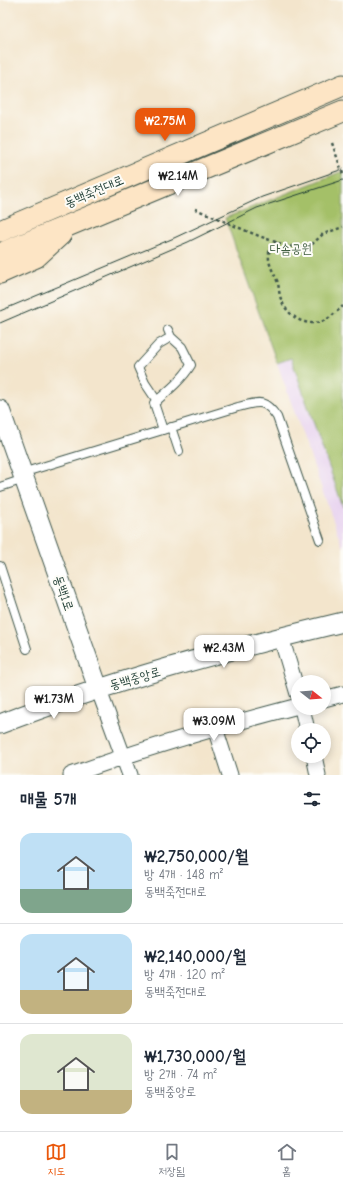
<!DOCTYPE html>
<html lang="ko">
<meta charset="utf-8">
<style>
body{margin:0;font-family:"Comic Neue","Poor Story",sans-serif;background:#f6f6f7;color:#1f2937;height:100vh;display:flex;flex-direction:column;font-size:15px;white-space:nowrap}
*{box-sizing:border-box;margin:0}
p{font-size:13px;color:#747a83}
.icon{flex:none;width:22px;height:22px;fill:none;stroke:currentColor;stroke-width:2;stroke-linecap:round;stroke-linejoin:round}
.map{position:relative;height:775px;overflow:hidden}
.details{display:flex;flex-direction:column;background:#fff;flex:1}
.details>*{flex:none}
.needle{width:26px;rotate:107deg}
.buttons{position:absolute;left:291px;top:675px;display:grid;gap:8px}
.buttons a{display:grid;place-items:center;width:40px;height:40px;border-radius:50%;background:#fff;box-shadow:0 2px 10px #0003;font-size:20px}
.price{position:absolute;translate:-50% -34px;padding:0 9px;border-radius:8px;background:#fff;color:#222;font-size:13px;line-height:26px;filter:drop-shadow(0 1px 2px #0008)}
.price::after{content:'';position:absolute;left:50%;top:24px;width:12px;height:9px;margin-left:-6px;background:inherit;clip-path:polygon(0 0,100% 0,50% 100%)}
.price.active{background:#ea580c;color:#fff}
ul{padding:0;list-style:none}
li{display:flex;align-items:center;gap:12px;height:100px;padding:0 20px}
li+li{border-top:1px solid #e0e1e3}
li span{display:grid;place-items:center;flex:none;width:112px;height:80px;border-radius:12px;color:#555}
li>.icon{margin-inline-start:auto}
span .icon{width:48px;height:48px;fill:#fffc;stroke-width:1}
li b{font-size:17px}
h2{display:flex;justify-content:space-between;align-items:center;height:48px;padding:0 20px;font-size:17px}
.tab-bar{display:flex;justify-content:space-around;align-items:center;height:56px;border-top:1px solid #e0e1e3;background:#fff;font-size:11px;color:#747a83}
.tab-bar a{display:grid;justify-items:center;gap:2px}
.tab-bar .active{color:#ea580c}
.map>svg:first-child{display:block}
</style>
<div class="map">
<svg width="343" height="775" viewBox="0 0 343 775">
<rect width="100%" height="100%" fill="#fdfcf7"/>
<filter id="ink" filterUnits="userSpaceOnUse"><feTurbulence type="fractalNoise" baseFrequency=".025" numOctaves="2"/><feDisplacementMap in="SourceGraphic" scale="8" xChannelSelector="R" yChannelSelector="G"/><feConvolveMatrix kernelMatrix="1 2 1 2 8 2 1 2 1" color-interpolation-filters="sRGB"/></filter>
<filter id="wash" filterUnits="userSpaceOnUse"><feTurbulence type="fractalNoise" baseFrequency=".012" numOctaves="4" result="noise"/><feDisplacementMap in="SourceGraphic" scale="16" xChannelSelector="R" yChannelSelector="G"/><feGaussianBlur stdDeviation="0.9" result="paint"/><feColorMatrix in="noise" values="0 0 0 0 0 0 0 0 0 0 0 0 0 0 0 0 0 1.4 0 .05"/><feComposite in="paint" operator="in"/></filter>
<g filter="url(#wash)">
<rect width="100%" height="100%" fill="#f3e5cc"/>
<path fill="#e7d2ef" d="M343 340V548L277 363Z"/>
<path fill="#a4c068" stroke="#627e4e" d="M343 171V507L291 358 277 363 225 218Z"/>
</g>
<g filter="url(#ink)">
<g fill="none" stroke-linecap="round" stroke-linejoin="round">
<g stroke="#3f564b" stroke-width="10">
<path id="service" d="M168 330 171 337
M157 401 145 383 138 367 159 344 171 337 182 347 191 365C182 380 167 392 154 403L163 430
M171 427 179 451
M22 473 238 407C259 402 264 398 277 417L320 540
M0 487 24 479
M0 566 27 649"/>
</g>
<g stroke="#3f564b" stroke-width="17">
<path id="minor" d="M281 637 298 694
M98 688 130 775
M324 699 343 694
M302 708 307 730
M215 728 230 775
M314 756 318 775
M71 775C145 748 221 726 298 706"/>
</g>
<g stroke="#3f564b" stroke-width="21">
<path id="tertiary" d="M0 410 98 688
M0 724C111 681 227 650 343 622"/>
</g>
<g stroke="#3f564b" stroke-width="23">
<path id="secondary" d="M0 231 343 85
M0 254 343 111
M0 273 36 257 61 234"/>
</g>
<path stroke="#3f564b" stroke-width="2.5" stroke-dasharray="3 3" stroke-linecap="butt" d="M332 143 343 174
M195 209C226 221 276 247 307 249L323 234 343 227
M277 242 270 248C266 263 273 270 278 283 279 288 279 294 281 299 286 314 303 327 320 322 329 320 336 312 343 306"/>
<use href="#service" stroke="#fff" stroke-width="8"/>
<use href="#minor" stroke="#fff" stroke-width="15"/>
<use href="#tertiary" stroke="#fff" stroke-width="19"/>
<use href="#secondary" stroke="#fde5c5" stroke-width="21"/>
<path stroke="#1f3d34" stroke-width="1" d="M0 311 174 238 262 197 343 169
M0 323 188 242 257 208 343 180"/>
</g>
</g>
<g text-anchor="middle" dominant-baseline="central" stroke-width="4" stroke-linejoin="round" paint-order="stroke">
<g font-size="13" fill="#1f3d34" stroke="#fdfcf7">
<text transform="translate(94 191) rotate(-23)">동백죽전대로</text>
<text transform="translate(64 593) rotate(71)">동백1로</text>
<text transform="translate(135 678) rotate(-16)">동백중앙로</text>
</g>
<g font-size="13" fill="#405e41" stroke="#fdfcf7">
<text x="291" y="248">다솜공원</text>
</g>
</g>
</svg>
<div class="buttons">
<a><svg class="needle" viewBox="-14 -14 28 28"><path d="M0-13l5 13h-10z" fill="#e53935"/><path d="M0 13l5-13h-10z" fill="#747a83"/></svg></a>
<a><svg class="icon" aria-label="locate" viewBox="0 0 24 24"><circle cx="12" cy="12" r="6"/><path d="M12 2v4M12 18v4M2 12h4M18 12h4"/></svg></a>
</div>
<b class="price active" style="left:165px;top:142px">₩2.75M</b>
<b class="price" style="left:178px;top:197px">₩2.14M</b>
<b class="price" style="left:224px;top:669px">₩2.43M</b>
<b class="price" style="left:54px;top:720px">₩1.73M</b>
<b class="price" style="left:214px;top:742px">₩3.09M</b>
</div>
<section class="details">
<h2>매물 5개<svg class="icon" aria-label="filters" viewBox="0 0 24 24"><path d="M4 7h16M4 17h16"/><circle cx="9" cy="7" r="2"/><circle cx="15" cy="17" r="2"/></svg></h2>
<ul>
<li><span style="background:linear-gradient(#bfe0f5 70%,#7fa58c 0)"><svg class="icon" aria-label="home" viewBox="0 0 24 24"><path d="M3 11l9-7 9 7M6 9v11h12V9"/></svg></span><div><b>₩2,750,000/월</b><p>방 4개 · 148 m²</p><p>동백죽전대로</p></div></li>
<li><span style="background:linear-gradient(#bfe0f5 70%,#c2b280 0)"><svg class="icon" aria-label="home" viewBox="0 0 24 24"><path d="M3 11l9-7 9 7M6 9v11h12V9"/></svg></span><div><b>₩2,140,000/월</b><p>방 4개 · 120 m²</p><p>동백죽전대로</p></div></li>
<li><span style="background:linear-gradient(#dfe7d0 70%,#c2b280 0)"><svg class="icon" aria-label="home" viewBox="0 0 24 24"><path d="M3 11l9-7 9 7M6 9v11h12V9"/></svg></span><div><b>₩1,730,000/월</b><p>방 2개 · 74 m²</p><p>동백중앙로</p></div></li>
</ul>
</section>
<nav class="tab-bar">
<a class="active"><svg class="icon" aria-label="map" viewBox="0 0 24 24"><path d="M3 6l6-2 6 2 6-2v14l-6 2-6-2-6 2zM9 4v14M15 6v14"/></svg>지도</a>
<a><svg class="icon" aria-label="saved" viewBox="0 0 24 24"><path d="M7 4h10v16l-5-4-5 4z"/></svg>저장됨</a>
<a><svg class="icon" aria-label="home" viewBox="0 0 24 24"><path d="M3 11l9-7 9 7M6 9v11h12V9"/></svg>홈</a>
</nav>
